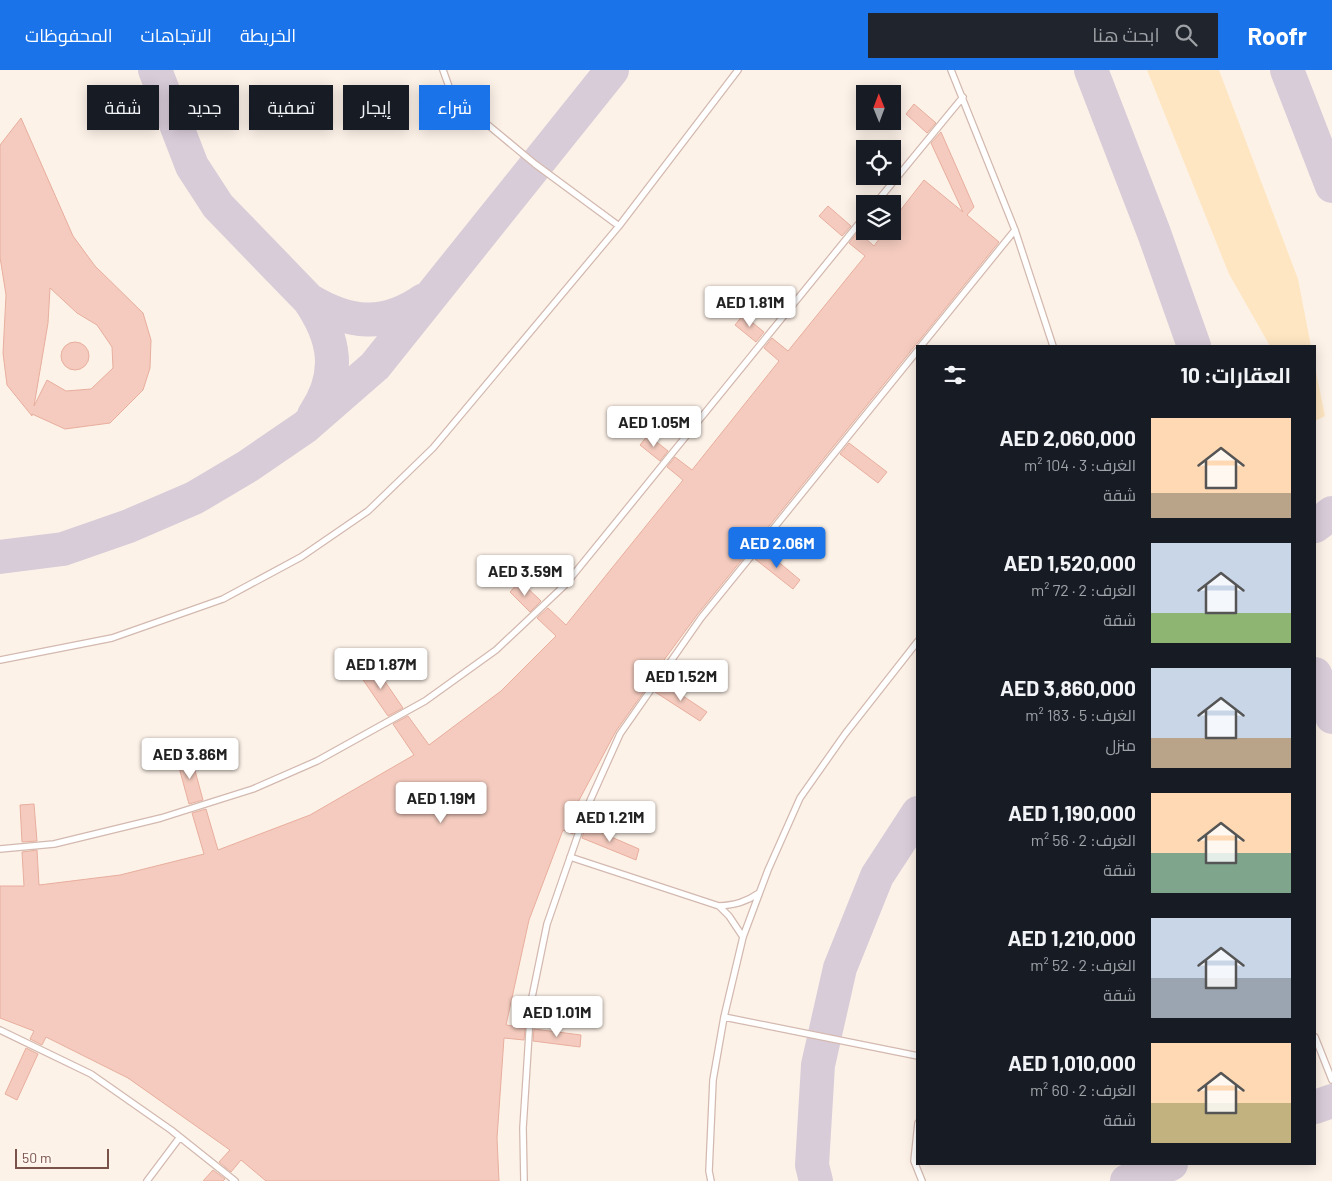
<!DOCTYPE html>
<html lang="ar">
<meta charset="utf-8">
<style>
body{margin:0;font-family:Barlow,Cairo,sans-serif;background:#20242c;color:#f1f3f6;direction:rtl;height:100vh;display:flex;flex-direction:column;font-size:19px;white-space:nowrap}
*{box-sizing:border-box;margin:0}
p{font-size:16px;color:#9ea1a6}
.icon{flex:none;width:28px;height:28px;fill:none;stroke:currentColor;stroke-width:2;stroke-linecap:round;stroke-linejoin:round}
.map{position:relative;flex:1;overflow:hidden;direction:ltr}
.drawer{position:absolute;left:916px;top:275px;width:400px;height:820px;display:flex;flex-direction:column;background:#171b24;border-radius:0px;box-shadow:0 2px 12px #0003;direction:rtl}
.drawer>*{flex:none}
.banner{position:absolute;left:15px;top:15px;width:475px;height:45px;direction:rtl;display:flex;gap:10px}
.needle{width:32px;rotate:359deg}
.tools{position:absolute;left:856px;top:15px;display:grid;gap:10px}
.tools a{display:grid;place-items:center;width:45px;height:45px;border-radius:0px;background:#171b24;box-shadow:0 2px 12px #0003;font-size:25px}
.scale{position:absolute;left:15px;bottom:12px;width:94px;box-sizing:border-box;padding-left:5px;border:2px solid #79534a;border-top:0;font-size:14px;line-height:18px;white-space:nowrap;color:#79534a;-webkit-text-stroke:4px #fff6ef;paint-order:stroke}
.price{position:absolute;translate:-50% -42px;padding:0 11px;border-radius:5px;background:#fff;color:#222;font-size:16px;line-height:32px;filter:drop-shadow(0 1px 2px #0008)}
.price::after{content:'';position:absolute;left:50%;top:30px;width:15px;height:11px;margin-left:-8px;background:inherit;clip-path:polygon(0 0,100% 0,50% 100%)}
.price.active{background:#1a73e8;color:#fff}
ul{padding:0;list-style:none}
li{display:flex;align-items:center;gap:15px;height:125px;padding:0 25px}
li span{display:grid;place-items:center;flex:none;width:140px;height:100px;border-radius:0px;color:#555}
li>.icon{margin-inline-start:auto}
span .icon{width:60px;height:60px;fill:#fffc;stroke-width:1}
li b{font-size:21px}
h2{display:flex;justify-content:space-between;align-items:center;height:60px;padding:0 25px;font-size:21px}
.tag{padding:0 18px;border-radius:0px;background:#171b24;box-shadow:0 2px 12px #0003;font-size:18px;line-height:45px}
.tag.active{background:#1a73e8;color:#fff}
header{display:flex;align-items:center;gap:30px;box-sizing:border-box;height:70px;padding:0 25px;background:#1a73e8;color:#fff}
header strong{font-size:24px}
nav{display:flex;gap:28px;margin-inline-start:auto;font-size:18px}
.search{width:350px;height:45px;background:#20242c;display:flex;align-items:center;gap:12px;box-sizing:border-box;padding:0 18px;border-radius:0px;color:#9ea1a6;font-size:19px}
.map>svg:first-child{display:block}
</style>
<header>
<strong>Roofr</strong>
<div class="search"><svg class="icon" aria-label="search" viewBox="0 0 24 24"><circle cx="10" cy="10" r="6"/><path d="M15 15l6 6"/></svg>ابحث هنا</div>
<nav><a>الخريطة</a><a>الاتجاهات</a><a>المحفوظات</a></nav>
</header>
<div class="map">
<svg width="1332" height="1111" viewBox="0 0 1332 1111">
<rect width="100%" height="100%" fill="#fdf2e8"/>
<path fill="#fee6c2" d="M1147 0H1219L1298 209 1311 276H1270L1229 204Z
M1315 297 1325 346 1315 351Z"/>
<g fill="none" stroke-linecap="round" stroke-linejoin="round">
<path stroke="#d8ccd8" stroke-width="34" d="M155 0 192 96 218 136 309 230C349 254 384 258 424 230
M1091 0 1154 163 1194 276
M1287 0 1332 116
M309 230C335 268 342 304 314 345
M1315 456 1332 443
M0 487 63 479 129 456 194 428 248 396 305 357 375 296 612 0
M1315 604 1332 647
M1315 1037 1332 1031
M816 1111 812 1095 818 995 840 898 877 806 918 743
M1127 1111 1171 1094"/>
</g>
<path fill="#f4cbbe" stroke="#e8ae9e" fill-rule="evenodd" d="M914 34 936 53 927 63 906 44Z
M21 48 73 166 95 196 143 243 151 270 150 298 143 320 110 353 65 359 32 344V346L7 315 3 283 6 225 0 187V75ZM50 218 77 243 97 255 112 277 113 298 91 319 66 321 47 310 34 336 48 253Z
M941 62 974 137 967 145 999 172 697 545 653 605 655 606 616 661 569 749 577 752 573 764 563 760 529 850 506 955 525 958 524 970 504 968 497 1068 499 1111H266L241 1090 231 1102 219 1092 230 1080 128 1008 46 967 42 975 30 969 34 961 0 948V816H24L22 782 37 780 39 815 120 805 204 784 192 743 206 739 218 780 310 745 414 685 393 654 408 646 429 675 501 621 556 566 537 548 548 538 566 555 683 410 667 397 675 387 692 400 779 291 764 278 772 268 788 281 865 186 849 173 858 162 874 176 885 161H892V151L924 110 963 142 931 73Z
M828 136 851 156 842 166 819 146Z
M743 245 764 262 756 272 735 255Z
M61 286a14 14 0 1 1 28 0a14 14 0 1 1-28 0Z
M648 365 668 381 660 391 640 375Z
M849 373 887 402 878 413 840 384Z
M763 479 800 510 793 519 755 489Z
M520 511 541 531 530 542 510 522Z
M373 594 403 638 388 646 359 604Z
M662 612 707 642 700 651 655 622Z
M191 686 203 730 189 734 177 690Z
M34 734 37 771 22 772 20 735Z
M586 756 639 779 636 790 582 768Z
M534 959 581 965 580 977 533 971Z
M26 978 38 984 17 1030 5 1024Z
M213 1100 225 1109 223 1111H203Z"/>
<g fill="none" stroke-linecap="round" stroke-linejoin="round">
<g stroke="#d3b9af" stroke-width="8">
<path id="lane" d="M443 0 452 25 535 94 619 156
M951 0 1015 160 1053 276
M875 134 963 27
M921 276 1015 160
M0 590 112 568 223 529 301 487 368 441 433 378 619 156 738 0
M0 779 54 774 161 748 253 719 317 691 425 631 496 580 565 515 865 146
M570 787 719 836
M743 867 729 846 719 836C735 835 746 832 759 823
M724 947 918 986
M0 960 91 1004 171 1060 235 1111
M1315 967 1332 1010
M918 1053 914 1091 922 1111
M147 1111 180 1067
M524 1111 523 1058 531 932 547 854 589 733 620 664 701 548 918 280
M711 1111 709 1101 713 1010 724 947 743 867 768 800 800 728 845 664 918 571"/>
</g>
<use href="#lane" stroke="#fff" stroke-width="5.5"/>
</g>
</svg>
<div class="tools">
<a><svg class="needle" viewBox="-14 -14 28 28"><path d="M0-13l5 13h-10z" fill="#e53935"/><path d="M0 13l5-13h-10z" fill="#9ea1a6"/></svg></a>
<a><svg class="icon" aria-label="locate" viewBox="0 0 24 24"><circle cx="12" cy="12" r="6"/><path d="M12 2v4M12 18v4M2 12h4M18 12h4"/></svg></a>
<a><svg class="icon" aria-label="layers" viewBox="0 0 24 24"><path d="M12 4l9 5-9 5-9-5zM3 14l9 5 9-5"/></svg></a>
</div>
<div class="scale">50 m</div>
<b class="price" style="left:750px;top:258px">AED 1.81M</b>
<b class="price" style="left:654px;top:378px">AED 1.05M</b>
<b class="price active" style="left:777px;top:499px">AED 2.06M</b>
<b class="price" style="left:525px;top:527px">AED 3.59M</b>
<b class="price" style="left:381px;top:620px">AED 1.87M</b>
<b class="price" style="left:681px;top:632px">AED 1.52M</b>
<b class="price" style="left:190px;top:710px">AED 3.86M</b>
<b class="price" style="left:441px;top:754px">AED 1.19M</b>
<b class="price" style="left:610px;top:773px">AED 1.21M</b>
<b class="price" style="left:557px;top:968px">AED 1.01M</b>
<div class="banner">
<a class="tag active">شراء</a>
<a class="tag">إيجار</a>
<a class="tag">تصفية</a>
<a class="tag">جديد</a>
<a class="tag">شقة</a>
</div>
<section class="drawer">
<h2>العقارات: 10<svg class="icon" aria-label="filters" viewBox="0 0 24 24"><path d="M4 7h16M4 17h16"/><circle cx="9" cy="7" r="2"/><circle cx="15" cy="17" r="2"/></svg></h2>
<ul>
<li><span style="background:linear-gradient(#ffd9b3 75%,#b9a48a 0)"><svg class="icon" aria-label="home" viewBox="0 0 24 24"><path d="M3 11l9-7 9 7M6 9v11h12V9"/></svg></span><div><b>AED 2,060,000</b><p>الغرف: 3 · 104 m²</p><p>شقة</p></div></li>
<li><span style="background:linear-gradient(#c9d6e8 70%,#8fb573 0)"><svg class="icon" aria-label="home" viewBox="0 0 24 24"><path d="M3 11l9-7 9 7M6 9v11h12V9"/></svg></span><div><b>AED 1,520,000</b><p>الغرف: 2 · 72 m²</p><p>شقة</p></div></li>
<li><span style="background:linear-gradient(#c9d6e8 70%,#b9a48a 0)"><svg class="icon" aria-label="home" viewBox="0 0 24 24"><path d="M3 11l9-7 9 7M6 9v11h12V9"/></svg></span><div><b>AED 3,860,000</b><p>الغرف: 5 · 183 m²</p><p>منزل</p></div></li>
<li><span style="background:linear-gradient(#ffd9b3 60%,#7fa58c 0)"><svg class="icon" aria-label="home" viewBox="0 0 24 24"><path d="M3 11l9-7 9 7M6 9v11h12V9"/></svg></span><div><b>AED 1,190,000</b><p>الغرف: 2 · 56 m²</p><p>شقة</p></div></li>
<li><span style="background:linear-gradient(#c9d6e8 60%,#9aa5b1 0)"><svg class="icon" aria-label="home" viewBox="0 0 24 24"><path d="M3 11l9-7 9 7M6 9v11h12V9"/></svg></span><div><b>AED 1,210,000</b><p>الغرف: 2 · 52 m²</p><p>شقة</p></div></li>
<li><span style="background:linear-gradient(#ffd9b3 60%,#c2b280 0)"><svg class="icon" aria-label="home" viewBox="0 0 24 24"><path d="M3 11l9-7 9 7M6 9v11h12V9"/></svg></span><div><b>AED 1,010,000</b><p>الغرف: 2 · 60 m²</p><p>شقة</p></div></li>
</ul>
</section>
</div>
